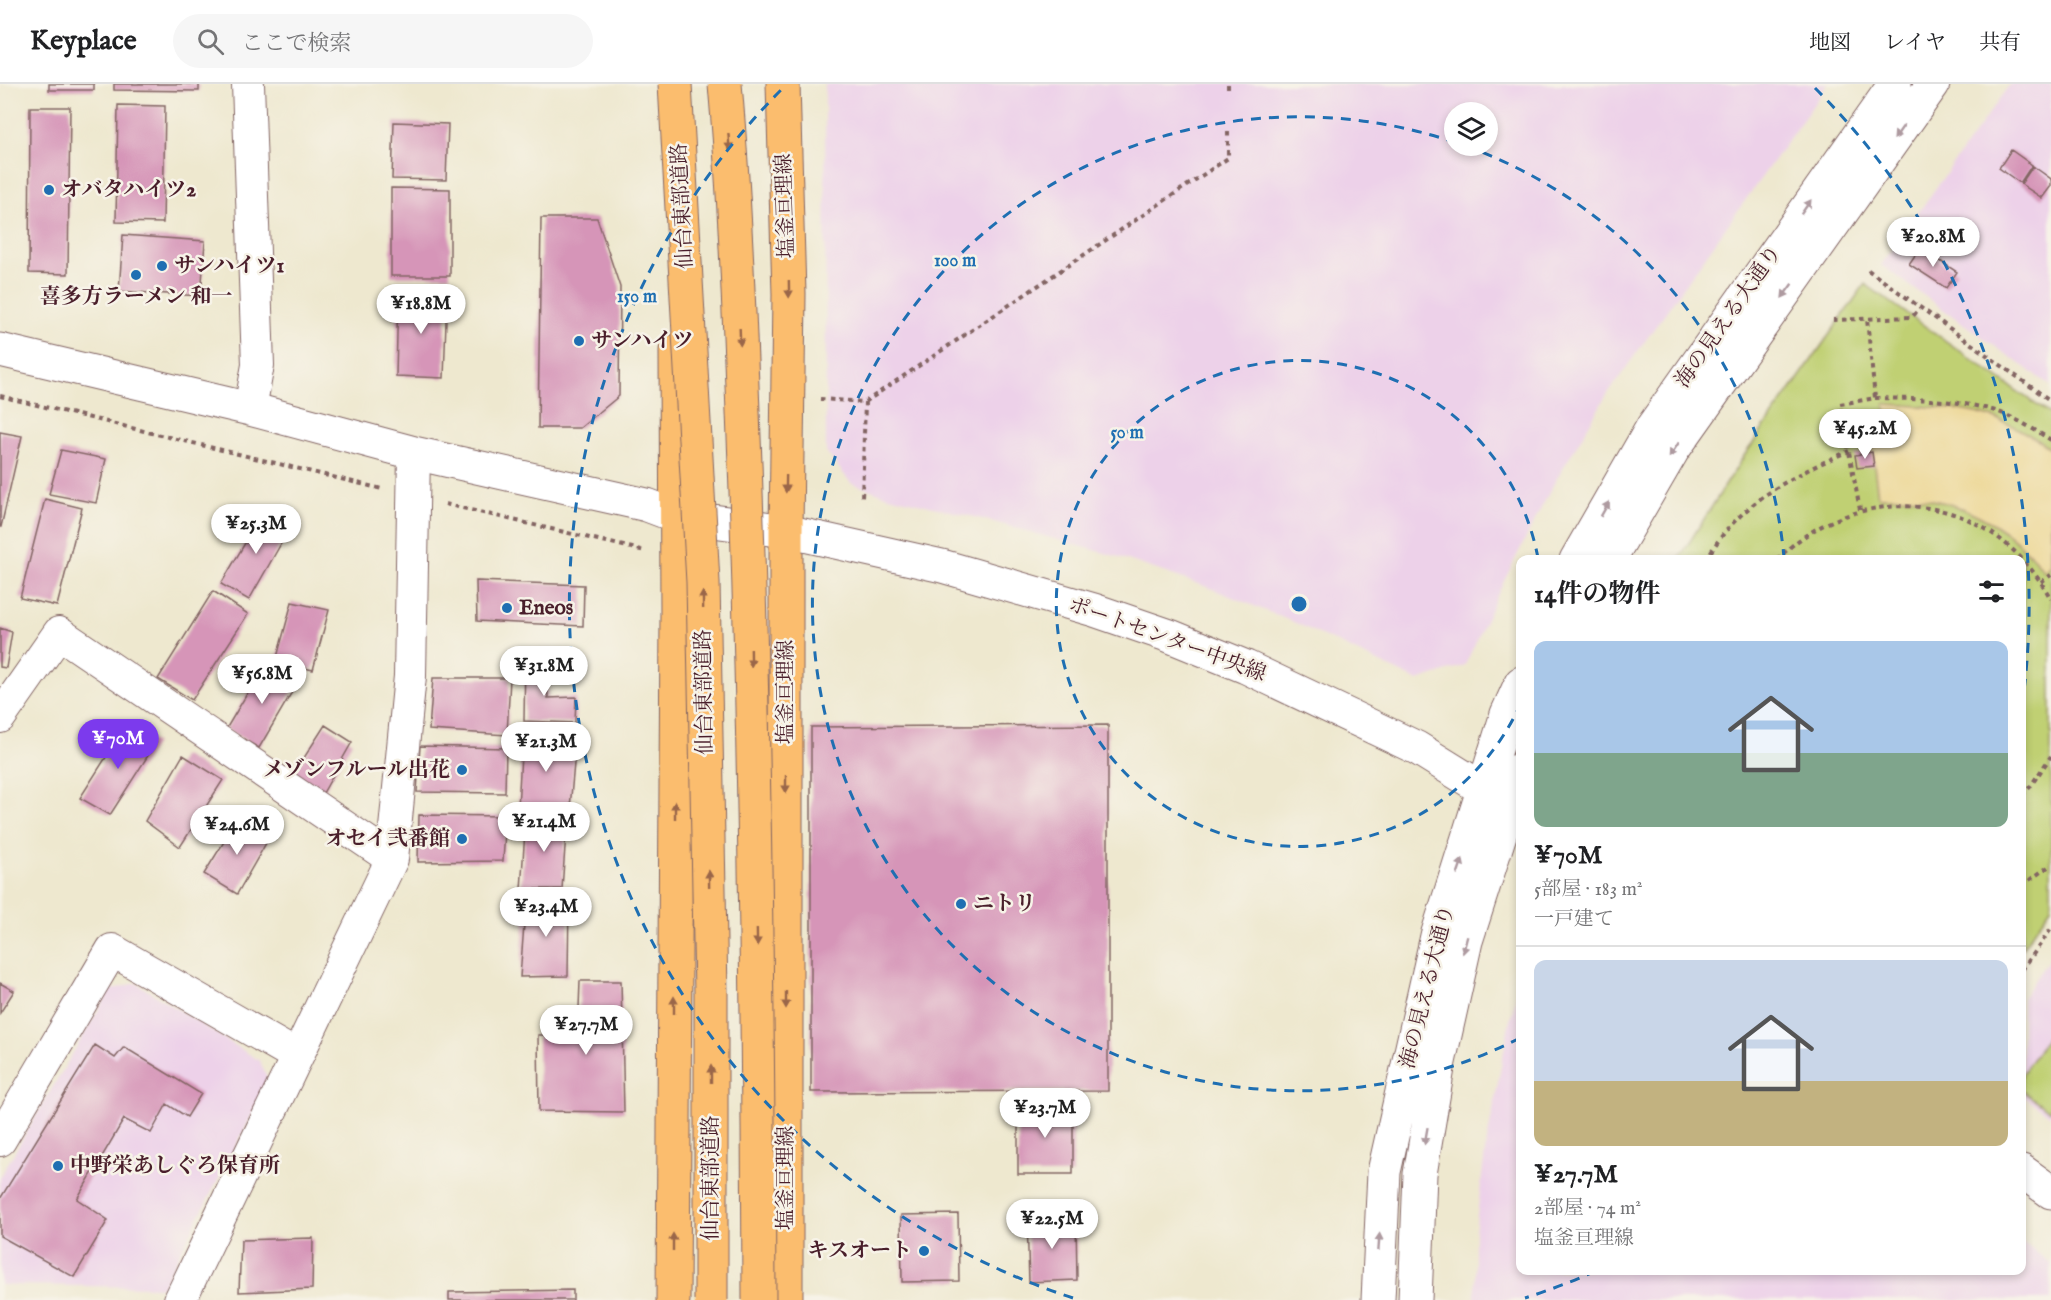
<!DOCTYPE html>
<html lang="ja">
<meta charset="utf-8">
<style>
body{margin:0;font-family:"IM FELL English","Noto Serif JP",serif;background:#f6f6f6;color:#202124;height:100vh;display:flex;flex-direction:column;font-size:22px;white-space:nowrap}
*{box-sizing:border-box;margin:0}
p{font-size:20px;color:#757577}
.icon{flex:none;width:33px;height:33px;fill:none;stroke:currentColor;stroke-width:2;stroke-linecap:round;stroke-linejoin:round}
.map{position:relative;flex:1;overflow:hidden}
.sheet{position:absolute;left:1516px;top:471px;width:510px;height:720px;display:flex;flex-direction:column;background:#fff;border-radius:12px;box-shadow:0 3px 9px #0003}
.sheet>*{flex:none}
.controls{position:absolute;left:1444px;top:18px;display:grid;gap:12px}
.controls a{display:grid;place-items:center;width:54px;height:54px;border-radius:50%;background:#fff;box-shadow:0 3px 9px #0003;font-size:30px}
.price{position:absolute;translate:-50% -51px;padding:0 14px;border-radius:21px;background:#fff;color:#222;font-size:20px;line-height:39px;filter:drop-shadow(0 2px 3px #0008)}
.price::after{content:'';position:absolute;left:50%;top:36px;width:18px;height:14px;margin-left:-9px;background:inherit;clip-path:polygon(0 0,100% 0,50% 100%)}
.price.active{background:#7c3aed;color:#fff}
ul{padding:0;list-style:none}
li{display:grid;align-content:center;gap:12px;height:318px;padding:0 18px}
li+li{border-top:2px solid #e0e0e0}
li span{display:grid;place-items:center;height:186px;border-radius:12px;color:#555}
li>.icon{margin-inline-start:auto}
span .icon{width:108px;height:108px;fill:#fffc;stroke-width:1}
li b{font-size:26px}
h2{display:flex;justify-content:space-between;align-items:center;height:72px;padding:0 18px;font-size:26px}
header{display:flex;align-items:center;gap:36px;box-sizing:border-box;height:84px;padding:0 30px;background:#fff;border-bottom:2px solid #e0e0e0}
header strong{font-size:28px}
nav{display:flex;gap:33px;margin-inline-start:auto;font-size:21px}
.search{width:420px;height:54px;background:#f6f6f6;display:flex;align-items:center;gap:15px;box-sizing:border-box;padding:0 21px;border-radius:33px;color:#757577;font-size:22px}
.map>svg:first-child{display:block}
</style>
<header>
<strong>Keyplace</strong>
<div class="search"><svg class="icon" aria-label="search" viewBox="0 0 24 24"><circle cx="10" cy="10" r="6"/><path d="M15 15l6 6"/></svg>ここで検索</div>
<nav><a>地図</a><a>レイヤ</a><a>共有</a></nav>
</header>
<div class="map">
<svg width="2051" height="1216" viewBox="0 0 2051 1216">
<rect width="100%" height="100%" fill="#f7f3e8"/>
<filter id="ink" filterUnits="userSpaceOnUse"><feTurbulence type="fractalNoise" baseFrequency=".0167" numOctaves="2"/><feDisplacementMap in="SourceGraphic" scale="12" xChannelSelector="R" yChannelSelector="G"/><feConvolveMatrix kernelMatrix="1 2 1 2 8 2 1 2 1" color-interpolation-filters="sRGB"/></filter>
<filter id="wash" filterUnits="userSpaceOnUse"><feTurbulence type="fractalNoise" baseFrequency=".008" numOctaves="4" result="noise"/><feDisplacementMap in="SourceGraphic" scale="24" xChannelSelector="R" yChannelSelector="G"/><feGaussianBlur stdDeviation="1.35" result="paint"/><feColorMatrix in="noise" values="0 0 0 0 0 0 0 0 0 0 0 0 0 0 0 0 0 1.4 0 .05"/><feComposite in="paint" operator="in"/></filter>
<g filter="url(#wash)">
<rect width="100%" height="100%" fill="#eee8cf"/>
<path fill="#edd1e9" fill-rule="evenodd" d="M825 0H1828L1606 312 1553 401 1501 503 1465 581 1418 597 1298 540 1210 504 1119 473 994 438 885 411 851 399 826 368ZM1455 28H1488V62H1455Z
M2010 0H2051V302L1881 181Z
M2051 872V1032L2022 1012V914Z
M1521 895V1186H2022V1158L2051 1179V1216H1475V1148L1485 1068 1509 940Z
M136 899 260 977 269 999 162 1203 0 1201V1093L110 906Z"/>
<path fill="#c0d073" stroke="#85784f" stroke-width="1.5" d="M1865 200 2051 331V823L2022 864V476H1678L1744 372Z
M2051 948V1027L2022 1007V990Z"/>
<path fill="#eeda9e" stroke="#9c7c64" stroke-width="1.5" d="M1885 320C1918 322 1951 323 1984 331 2005 336 2032 352 2051 365V481L2044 487C2014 447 1977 425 1929 415 1913 412 1894 413 1878 413L1870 350 1883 349 1882 337 1886 336Z"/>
<g id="blocks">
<path fill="#d695b8" d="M49 0H94V6H49Z
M114 0H199V7L114 6Z
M118 21 165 22 163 139 116 138Z
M30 23H70L68 190 29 189Z
M394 38 448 40 446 96 392 95Z
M2011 66 2032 81 2020 99 1999 84Z
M2033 82 2051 95V102L2042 114 2021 100Z
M391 104 450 105V192H391Z
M541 134H597L620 203 619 312 580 344H538Z
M123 151 205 157 201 212 119 207Z
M1920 164 1957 188 1946 204 1909 180Z
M398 208 447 209 444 294 396 292Z
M0 348 22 352 1 443H0Z
M61 366 106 375 96 419 49 410Z
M1872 368 1874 382 1857 384 1855 371Z
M45 415 82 424 57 522 20 514Z
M265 425 291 442 249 516 221 500Z
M476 497 584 501 583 542 477 537Z
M213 507 248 530 192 616 158 595Z
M292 518 329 526 313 586 276 577Z
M0 544 12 548 6 584 0 583Z
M525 573 546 576 548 614 576 613 575 639 524 637Z
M266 578 299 596 259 664 226 645Z
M433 594H510L507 651 429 646Z
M325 641 352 658 323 709 293 691Z
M1108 641V1007L811 1008V643Z
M126 642 156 659 110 731 80 714Z
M522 653 576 657 570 724H518Z
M420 662 506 664 505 709 417 708Z
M183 671 223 696 180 763 145 737Z
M419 731 506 732 503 777 418 778Z
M526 733 567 735 562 805H521Z
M238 735 270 752 237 810 204 790Z
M569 814 568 892 520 893 526 815Z
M580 897H621L624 1028 539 1027 538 951H578Z
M0 899 14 907 0 929Z
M95 961 115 974 124 963 201 1010 187 1033 167 1020 151 1049 124 1035 77 1115 108 1136 74 1193 0 1152V1115Z
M1018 1020H1073V1090H1018Z
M958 1130 959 1197 902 1198 901 1131Z
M1076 1134 1077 1196 1029 1198 1027 1135Z
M313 1154 312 1205 239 1208 241 1156Z
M573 1206V1216H449V1208Z"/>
</g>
</g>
<g filter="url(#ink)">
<use href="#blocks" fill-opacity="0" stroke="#836564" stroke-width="1.5"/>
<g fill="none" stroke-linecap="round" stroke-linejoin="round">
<g stroke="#836564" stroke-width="34">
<path id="minor" d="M248 0 258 281 250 325
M0 633 59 549 392 775 410 592 414 369
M0 1056 112 866 297 972
M180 1216 392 775"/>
</g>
<g stroke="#836564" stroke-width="35">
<path id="tertiary" d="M0 266 250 325 414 369 647 421 676 432 786 447 942 482 1094 526 1170 552 1246 583 1417 664 1483 705 1521 732
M1576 476 1653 342 1895 0
M1609 476 1673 366 1933 0
M2022 1087 2051 1108
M1378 1216 1384 1088 1437 852 1507 630 1521 599
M1415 1216 1420 1090 1439 978 1466 857 1521 685"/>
</g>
<g stroke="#836564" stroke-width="35">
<path id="primary" d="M783 0 789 210 786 447V1216
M673 1216 677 529 676 267"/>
</g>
<path stroke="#836564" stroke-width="4" stroke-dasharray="4.5 4.5" stroke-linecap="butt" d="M1228 0V4
M1868 186 2051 317
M1833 236 1912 233 1920 224
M0 312 382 405
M1875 314C1914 315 1954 315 1992 326 2013 332 2033 345 2051 356
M820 315 865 318 862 415
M865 318 1228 74V48
M445 420 645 467
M1860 426 1840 320 1875 314 1867 235
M1706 476C1738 419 1791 392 1849 367
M1777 476C1825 423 1914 405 1979 441 2010 459 2034 484 2051 515
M2041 498 2051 491
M2022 711 2030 703 2051 672
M2022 801 2051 781
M2022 886 2051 845"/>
<use href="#minor" stroke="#fff" stroke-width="32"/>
<use href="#tertiary" stroke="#fff" stroke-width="33"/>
<use href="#primary" stroke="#fbbd6e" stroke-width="33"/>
<g stroke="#836564" stroke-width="35" stroke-linecap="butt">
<path id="motorway-bridge" d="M675 0 703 498 711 909V1216
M725 0C736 126 740 252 745 379 755 658 758 937 759 1216"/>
</g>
<use href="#motorway-bridge" stroke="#fbbd6e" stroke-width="33"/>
</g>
<defs><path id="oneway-solid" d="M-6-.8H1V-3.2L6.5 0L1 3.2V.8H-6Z" transform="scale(1.5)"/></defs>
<g fill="#ae9aa0">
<use href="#oneway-solid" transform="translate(1899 48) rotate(125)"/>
<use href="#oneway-solid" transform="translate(1806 123) rotate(-55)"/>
<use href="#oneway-solid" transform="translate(1787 207) rotate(126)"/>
<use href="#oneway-solid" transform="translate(1674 366) rotate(123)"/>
<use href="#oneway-solid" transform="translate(1605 425) rotate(-60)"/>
<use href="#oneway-solid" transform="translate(1460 783) rotate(-71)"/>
<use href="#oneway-solid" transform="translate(1465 861) rotate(105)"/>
<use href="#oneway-solid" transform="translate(1426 1052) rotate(100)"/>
<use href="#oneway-solid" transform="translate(1379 1158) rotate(-86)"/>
</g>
<g fill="#9a6649">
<use href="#oneway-solid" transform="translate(729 58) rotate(86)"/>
<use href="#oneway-solid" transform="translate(789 205) rotate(89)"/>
<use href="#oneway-solid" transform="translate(740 253) rotate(88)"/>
<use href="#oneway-solid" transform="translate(786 400) rotate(91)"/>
<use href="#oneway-solid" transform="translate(703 516) rotate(-91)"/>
<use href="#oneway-solid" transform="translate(751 574) rotate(89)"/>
<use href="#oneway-solid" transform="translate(786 700) rotate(90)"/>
<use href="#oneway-solid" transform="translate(675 726) rotate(-90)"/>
<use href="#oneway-solid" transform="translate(709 795) rotate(-91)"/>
<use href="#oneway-solid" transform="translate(757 853) rotate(89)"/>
<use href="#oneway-solid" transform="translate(786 916) rotate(90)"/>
<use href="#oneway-solid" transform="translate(674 921) rotate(-90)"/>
<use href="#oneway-solid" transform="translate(711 990) rotate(-90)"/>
<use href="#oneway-solid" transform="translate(673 1158) rotate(-90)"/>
</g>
</g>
<g fill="none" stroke="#1f6fb2" stroke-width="3" stroke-dasharray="10 8">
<path d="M1521 619A243 243 0 1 1 1538 474"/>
<path d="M1520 954A487 487 0 1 1 1454 58M1466 62A487 487 0 0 1 1784 473"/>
<path d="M1596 1187A730 730 0 0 1 1525 1214M1073 1214A730 730 0 0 1 783 4M1815 4A730 730 0 0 1 2023 615"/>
</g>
<g fill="#1f6fb2" stroke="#f7f3e8" stroke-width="2">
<circle cx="49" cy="106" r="6"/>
<circle cx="162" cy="182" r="6"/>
<circle cx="136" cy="191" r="6"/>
<circle cx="579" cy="257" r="6"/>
<circle cx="507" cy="524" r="6"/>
<circle cx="462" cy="686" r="6"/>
<circle cx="462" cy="755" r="6"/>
<circle cx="961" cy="820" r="6"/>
<circle cx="58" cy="1082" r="6"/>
<circle cx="924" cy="1167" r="6"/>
</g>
<g text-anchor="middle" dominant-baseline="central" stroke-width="5" stroke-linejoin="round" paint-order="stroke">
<g font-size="21" font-weight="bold" fill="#4a1f2b" stroke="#f7f3e8" text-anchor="start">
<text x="61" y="106">オバタハイツ2</text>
<text x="174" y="182">サンハイツ1</text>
<text x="136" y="213" text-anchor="middle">喜多方ラーメン 和一</text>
<text x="591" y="257">サンハイツ</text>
<text x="519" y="524">Eneos</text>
<text x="450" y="686" text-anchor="end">メゾンフルール出花</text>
<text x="450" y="755" text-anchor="end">オセイ弐番館</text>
<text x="973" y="820">ニトリ</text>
<text x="70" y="1082">中野栄あしぐろ保育所</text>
<text x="912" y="1167" text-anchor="end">キスオート</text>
</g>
<g font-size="21" fill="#4a1f2b" stroke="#f7f3e8">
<text transform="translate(683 122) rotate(-93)">仙台東部道路</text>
<text transform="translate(786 122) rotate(-92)">塩釜亘理線</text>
<text transform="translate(1729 233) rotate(-55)">海の見える大通り</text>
<text transform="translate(1167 556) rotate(20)">ポートセンター中央線</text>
<text transform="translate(705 608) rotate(-91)">仙台東部道路</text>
<text transform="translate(786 608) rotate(-90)">塩釜亘理線</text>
<text transform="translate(1428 903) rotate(-76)">海の見える大通り</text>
<text transform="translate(711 1094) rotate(-90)">仙台東部道路</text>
<text transform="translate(786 1094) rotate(-90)">塩釜亘理線</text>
</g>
</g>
<circle cx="1299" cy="520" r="9" fill="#1f6fb2" stroke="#f7f3e8" stroke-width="3"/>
<g font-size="18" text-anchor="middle" font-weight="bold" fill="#1f6fb2" stroke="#f7f3e8" stroke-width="5" stroke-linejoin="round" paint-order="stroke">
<text x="955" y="182">100 m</text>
<text x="637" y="218">150 m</text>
<text x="1127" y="354">50 m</text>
</g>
</svg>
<div class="controls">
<a><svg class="icon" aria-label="layers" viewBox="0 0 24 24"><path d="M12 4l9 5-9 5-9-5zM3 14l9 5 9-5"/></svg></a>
</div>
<b class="price" style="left:1933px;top:184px">¥20.8M</b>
<b class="price" style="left:421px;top:251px">¥18.8M</b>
<b class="price" style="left:1865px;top:376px">¥45.2M</b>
<b class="price" style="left:256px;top:471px">¥25.3M</b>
<b class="price" style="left:544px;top:613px">¥31.8M</b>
<b class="price" style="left:262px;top:621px">¥56.8M</b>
<b class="price active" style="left:118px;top:686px">¥70M</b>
<b class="price" style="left:546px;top:689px">¥21.3M</b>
<b class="price" style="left:544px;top:769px">¥21.4M</b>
<b class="price" style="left:237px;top:772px">¥24.6M</b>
<b class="price" style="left:546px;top:854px">¥23.4M</b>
<b class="price" style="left:586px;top:972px">¥27.7M</b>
<b class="price" style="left:1045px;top:1055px">¥23.7M</b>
<b class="price" style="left:1052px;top:1166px">¥22.5M</b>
<section class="sheet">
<h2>14件の物件<svg class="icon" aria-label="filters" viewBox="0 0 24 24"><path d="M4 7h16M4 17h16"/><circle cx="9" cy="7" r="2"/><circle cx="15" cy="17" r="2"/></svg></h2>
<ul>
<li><span style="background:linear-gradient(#a9c7e8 60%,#7fa58c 0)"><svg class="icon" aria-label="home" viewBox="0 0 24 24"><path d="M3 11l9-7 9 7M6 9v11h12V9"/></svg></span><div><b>¥70M</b><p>5部屋 · 183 m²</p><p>一戸建て</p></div></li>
<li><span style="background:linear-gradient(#c9d6e8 65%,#c2b280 0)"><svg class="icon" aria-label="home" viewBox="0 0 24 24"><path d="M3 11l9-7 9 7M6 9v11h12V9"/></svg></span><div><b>¥27.7M</b><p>2部屋 · 74 m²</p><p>塩釜亘理線</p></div></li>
</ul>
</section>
</div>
